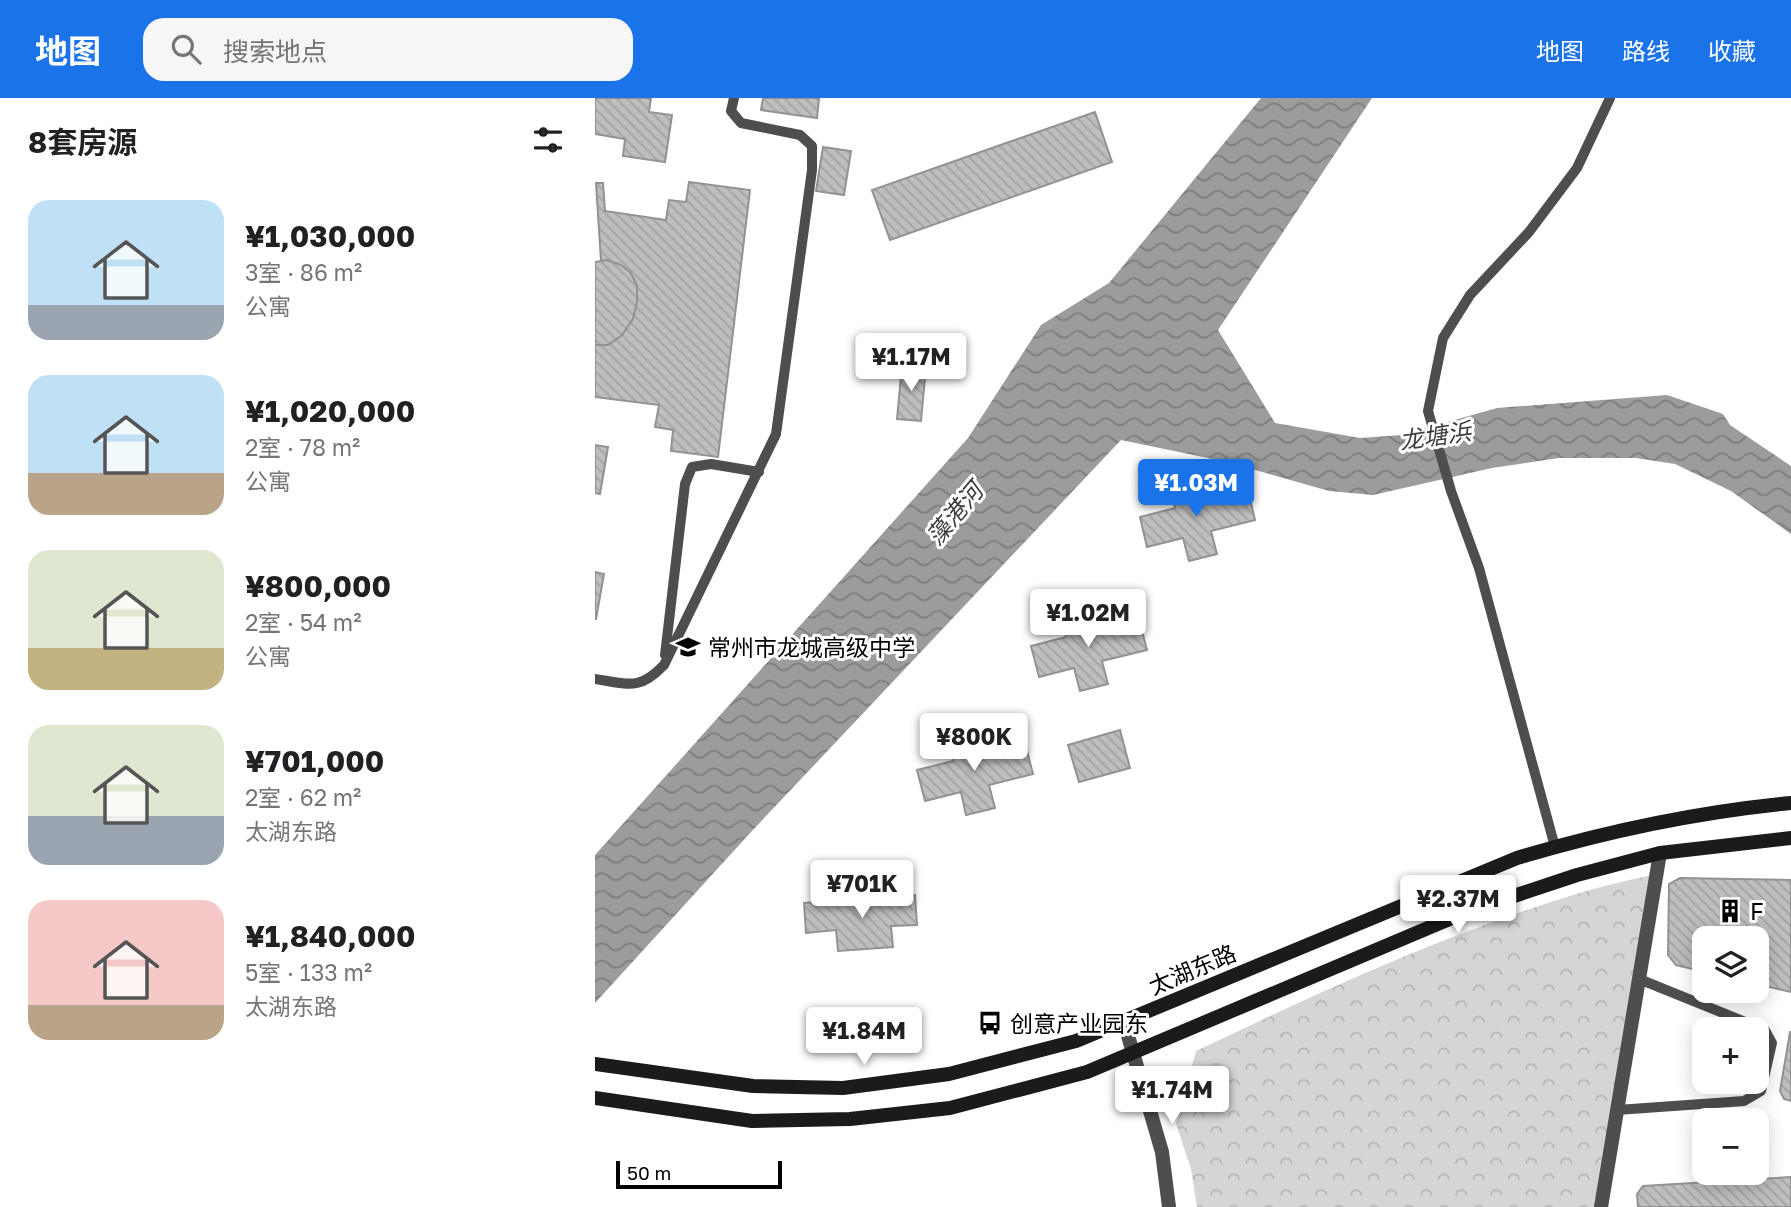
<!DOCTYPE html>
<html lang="zh">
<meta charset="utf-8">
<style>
body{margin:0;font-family:"Golos Text","Noto Sans SC",sans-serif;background:#f6f6f6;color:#202124;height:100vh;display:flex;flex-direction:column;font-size:26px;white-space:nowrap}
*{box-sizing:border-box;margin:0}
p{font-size:23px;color:#757577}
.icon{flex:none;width:38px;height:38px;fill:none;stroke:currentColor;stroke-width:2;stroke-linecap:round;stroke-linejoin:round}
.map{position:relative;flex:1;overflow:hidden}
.details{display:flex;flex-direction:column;background:#fff;width:595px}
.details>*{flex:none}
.fabs{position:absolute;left:1097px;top:828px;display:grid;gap:14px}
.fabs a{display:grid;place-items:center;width:77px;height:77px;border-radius:14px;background:#fff;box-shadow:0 4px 18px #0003;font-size:35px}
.scale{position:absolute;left:21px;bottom:18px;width:166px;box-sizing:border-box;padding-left:7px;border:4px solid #000;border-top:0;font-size:19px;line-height:24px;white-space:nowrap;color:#000;-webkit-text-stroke:5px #fff;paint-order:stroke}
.price{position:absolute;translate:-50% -60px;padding:0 16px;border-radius:7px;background:#fff;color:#222;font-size:23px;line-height:46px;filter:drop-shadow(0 2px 4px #0008)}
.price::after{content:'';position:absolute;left:50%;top:42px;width:21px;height:16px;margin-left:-10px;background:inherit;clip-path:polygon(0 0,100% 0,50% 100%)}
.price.selected{background:#1a73e8;color:#fff}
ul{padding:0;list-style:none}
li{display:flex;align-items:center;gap:21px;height:175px;padding:0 28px}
li span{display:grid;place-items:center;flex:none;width:196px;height:140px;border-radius:21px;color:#555}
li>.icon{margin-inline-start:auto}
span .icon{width:84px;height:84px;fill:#fffc;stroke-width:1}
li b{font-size:30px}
h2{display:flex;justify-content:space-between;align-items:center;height:84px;padding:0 28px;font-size:30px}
header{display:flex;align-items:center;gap:42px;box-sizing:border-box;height:98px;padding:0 35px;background:#1a73e8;color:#fff}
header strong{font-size:33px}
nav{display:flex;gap:38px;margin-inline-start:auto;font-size:24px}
.search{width:490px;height:63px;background:#f6f6f6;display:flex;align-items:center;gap:18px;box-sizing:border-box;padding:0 24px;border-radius:21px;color:#757577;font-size:26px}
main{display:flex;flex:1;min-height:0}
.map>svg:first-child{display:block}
</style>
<header>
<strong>地图</strong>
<div class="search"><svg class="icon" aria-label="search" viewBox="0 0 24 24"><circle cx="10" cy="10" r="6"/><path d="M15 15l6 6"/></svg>搜索地点</div>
<nav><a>地图</a><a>路线</a><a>收藏</a></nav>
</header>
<main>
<section class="details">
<h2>8套房源<svg class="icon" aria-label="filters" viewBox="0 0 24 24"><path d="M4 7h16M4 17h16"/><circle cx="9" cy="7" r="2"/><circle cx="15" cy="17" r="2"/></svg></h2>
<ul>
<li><span style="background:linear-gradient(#bfe0f5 75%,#9aa5b1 0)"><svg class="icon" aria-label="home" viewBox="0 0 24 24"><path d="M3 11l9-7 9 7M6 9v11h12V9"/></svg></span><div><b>¥1,030,000</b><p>3室 · 86 m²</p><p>公寓</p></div></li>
<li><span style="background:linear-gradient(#bfe0f5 70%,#b9a48a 0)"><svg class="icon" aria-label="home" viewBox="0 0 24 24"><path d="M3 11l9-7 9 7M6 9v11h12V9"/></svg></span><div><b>¥1,020,000</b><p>2室 · 78 m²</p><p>公寓</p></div></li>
<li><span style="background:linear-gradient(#dfe7d0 70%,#c2b280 0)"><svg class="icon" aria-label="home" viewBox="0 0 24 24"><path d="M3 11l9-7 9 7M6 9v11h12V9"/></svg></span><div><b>¥800,000</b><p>2室 · 54 m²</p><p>公寓</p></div></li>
<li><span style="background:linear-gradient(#dfe7d0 65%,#9aa5b1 0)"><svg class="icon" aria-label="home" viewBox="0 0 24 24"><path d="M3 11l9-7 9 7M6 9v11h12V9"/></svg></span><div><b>¥701,000</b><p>2室 · 62 m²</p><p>太湖东路</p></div></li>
<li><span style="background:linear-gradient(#f6c9c9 75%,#b9a48a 0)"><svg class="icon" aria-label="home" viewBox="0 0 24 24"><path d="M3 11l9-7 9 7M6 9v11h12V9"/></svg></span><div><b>¥1,840,000</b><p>5室 · 133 m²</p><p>太湖东路</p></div></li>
</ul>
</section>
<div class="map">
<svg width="1196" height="1109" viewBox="0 0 1196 1109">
<defs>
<pattern id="forest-crowns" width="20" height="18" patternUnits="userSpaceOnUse" patternTransform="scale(1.75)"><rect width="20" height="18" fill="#d5d5d5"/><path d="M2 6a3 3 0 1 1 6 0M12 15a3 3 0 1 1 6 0" fill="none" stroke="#b5b5b5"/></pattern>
<pattern id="water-waves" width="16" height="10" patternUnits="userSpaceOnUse" patternTransform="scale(1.75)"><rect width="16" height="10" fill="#9c9c9c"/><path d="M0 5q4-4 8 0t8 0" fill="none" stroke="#7d7d7d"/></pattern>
<pattern id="building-back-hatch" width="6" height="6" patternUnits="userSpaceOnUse" patternTransform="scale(1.75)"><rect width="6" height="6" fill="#bebebe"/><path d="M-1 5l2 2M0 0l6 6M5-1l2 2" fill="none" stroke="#a2a2a2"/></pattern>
</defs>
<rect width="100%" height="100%" fill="#fff"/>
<path fill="url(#forest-crowns)" d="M1068 774 1013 1109H602L596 1071 581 1026 601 953C723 895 845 838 975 798 1005 788 1037 782 1068 774Z"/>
<path fill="url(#water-waves)" d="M666 0H777L623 232 680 325 765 340 806 337 902 310 1072 297 1128 316 1135 327 1196 368V436L1136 393 1080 366 1041 360H964L897 370 778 397 734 393 632 364 526 342 156 734 0 905V757L373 340 446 227 514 185Z"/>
<path fill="url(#building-back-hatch)" stroke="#929292" stroke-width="2" d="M0 0H56L54 14 77 17 70 64 28 58 30 41 0 36Z
M168 0H224L222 20 166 12Z
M500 14 517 64 295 142 277 92Z
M228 49 256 53 249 97 221 93Z
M94 84 155 92 123 359 76 353 78 332 60 329 64 307 0 299V247H13L27 237 38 221 42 204V187L35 174 26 167 12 162 6 163 1 85H8L10 113 71 122 74 102 91 104Z
M12 162 26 167 35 174 42 187V204L38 221 27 237 13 247H0V164Z
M307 267 331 269 326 323 302 321Z
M0 347 13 349 5 396 0 395Z
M604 383 609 403 653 392 660 422 616 433 622 456 594 463 588 440 552 449 545 419 580 410 575 390Z
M0 474 9 476 1 521H0Z
M495 512 500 532 544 521 552 552 507 563 513 586 485 593 479 570 444 579 436 548 471 539 466 519Z
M525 632 535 670 484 684 473 647Z
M381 636 386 656 430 645 438 676 394 687 400 710 371 717 366 694 330 703 322 672 358 663 353 643Z
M1085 780 1196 782V894L1162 886V840H1110V874L1081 867 1073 857 1074 786Z
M320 797 322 827 296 828 298 849 243 853 241 832 211 835 209 805Z
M1195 934H1196V1003L1189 1001 1185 993Z
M1196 1079V1109H1043L1042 1096 1048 1088Z"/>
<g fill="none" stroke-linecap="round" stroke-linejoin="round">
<path stroke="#4e4e4e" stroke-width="10" d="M70 557 90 386 97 369 116 366 164 374
M0 581C34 586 44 593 69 567L181 336 217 72V48L205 37 146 25 136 13 139 0
M960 749 884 470 856 393 833 313 848 240 875 197 934 134 982 70 1015 0
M1022 1012 1149 1003 1166 993 1177 945 1170 932 1044 881"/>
<path stroke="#4e4e4e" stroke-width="14" d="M529 924 567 1054 574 1109
M1006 1109 1065 755"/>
<path stroke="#1b1b1b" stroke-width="14" d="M0 966 158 988 248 990 354 976 481 943 922 760C1012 733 1102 714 1196 705
M0 1000 157 1023 255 1021 355 1010 492 974 871 814 982 777 1065 755 1196 740"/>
</g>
<defs>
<g id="school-bare" transform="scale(1.89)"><path d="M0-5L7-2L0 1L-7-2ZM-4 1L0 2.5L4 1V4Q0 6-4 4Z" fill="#000" stroke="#fff" stroke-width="2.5" paint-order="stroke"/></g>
<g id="building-bare" transform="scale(1.89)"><path d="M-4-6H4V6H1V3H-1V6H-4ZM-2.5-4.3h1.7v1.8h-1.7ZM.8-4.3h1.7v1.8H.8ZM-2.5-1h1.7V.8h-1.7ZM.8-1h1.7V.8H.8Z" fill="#000" stroke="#fff" stroke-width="2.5" paint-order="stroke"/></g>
<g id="bus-bare" transform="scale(1.89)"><path d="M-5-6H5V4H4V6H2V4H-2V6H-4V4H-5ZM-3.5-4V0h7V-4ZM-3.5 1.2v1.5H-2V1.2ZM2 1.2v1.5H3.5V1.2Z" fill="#000" stroke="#fff" stroke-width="2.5" paint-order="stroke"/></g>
</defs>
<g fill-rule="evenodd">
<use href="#school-bare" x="93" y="549"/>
<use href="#building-bare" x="1135" y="813"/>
<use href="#bus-bare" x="395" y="925"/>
</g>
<g text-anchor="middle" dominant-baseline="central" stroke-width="6" stroke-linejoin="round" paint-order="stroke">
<g font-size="23" fill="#000" stroke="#fff" text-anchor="start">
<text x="113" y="549">常州市龙城高级中学</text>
<text x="1155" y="813">F</text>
<text x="415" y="925">创意产业园东</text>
</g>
<g font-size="23" fill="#000" stroke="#fff">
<text transform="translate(597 871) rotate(-23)">太湖东路</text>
</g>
<g font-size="24" font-style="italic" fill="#3d3d3d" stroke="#fff">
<text transform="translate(840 337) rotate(-8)">龙塘浜</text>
<text transform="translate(359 415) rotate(-50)">藻港河</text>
</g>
</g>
</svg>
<div class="fabs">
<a><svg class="icon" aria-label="layers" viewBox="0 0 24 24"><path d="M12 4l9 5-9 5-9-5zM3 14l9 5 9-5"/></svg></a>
<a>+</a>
<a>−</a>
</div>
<div class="scale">50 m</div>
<b class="price" style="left:316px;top:295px">¥1.17M</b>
<b class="price selected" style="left:601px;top:421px">¥1.03M</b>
<b class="price" style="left:493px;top:551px">¥1.02M</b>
<b class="price" style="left:379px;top:675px">¥800K</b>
<b class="price" style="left:267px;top:822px">¥701K</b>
<b class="price" style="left:863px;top:837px">¥2.37M</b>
<b class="price" style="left:269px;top:969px">¥1.84M</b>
<b class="price" style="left:577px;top:1028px">¥1.74M</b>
</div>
</main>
